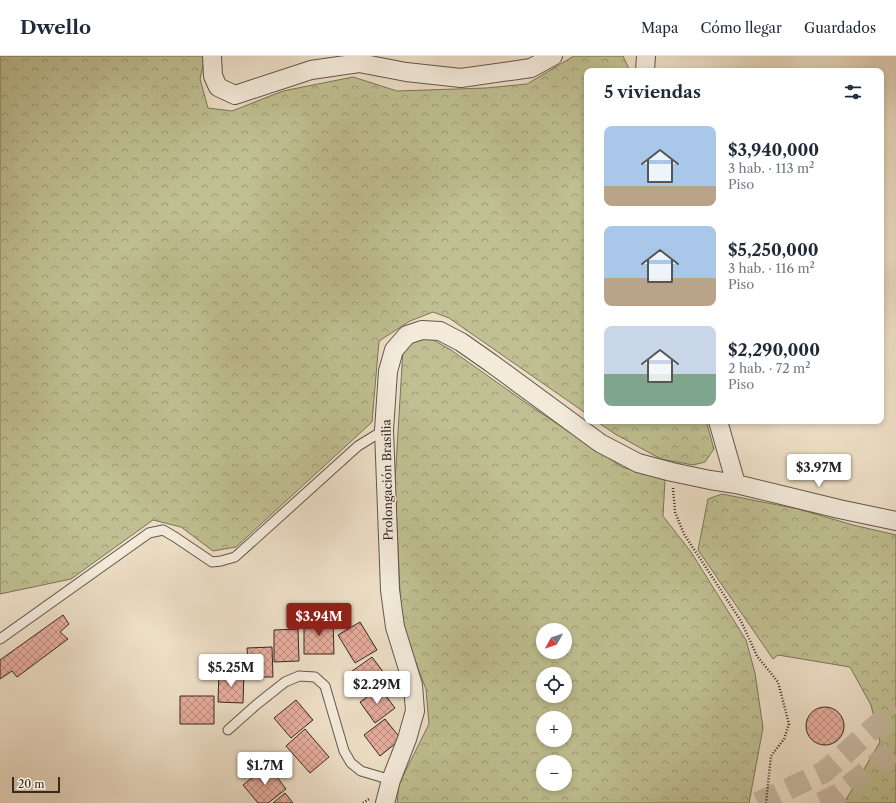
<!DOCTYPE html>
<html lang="es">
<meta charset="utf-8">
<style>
body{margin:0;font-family:"Libre Caslon Text",serif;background:#f6f6f7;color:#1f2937;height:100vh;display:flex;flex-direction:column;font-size:15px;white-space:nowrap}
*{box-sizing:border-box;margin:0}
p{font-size:13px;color:#747a83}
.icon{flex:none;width:22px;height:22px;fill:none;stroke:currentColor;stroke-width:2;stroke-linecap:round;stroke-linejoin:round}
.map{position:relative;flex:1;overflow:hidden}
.details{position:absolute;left:584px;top:12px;width:300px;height:356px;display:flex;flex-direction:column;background:#fff;border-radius:8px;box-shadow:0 2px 6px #0003}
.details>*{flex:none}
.needle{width:26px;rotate:230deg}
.buttons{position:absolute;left:536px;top:567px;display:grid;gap:8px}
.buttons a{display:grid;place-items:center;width:36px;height:36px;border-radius:50%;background:#fff;box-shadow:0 2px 6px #0003;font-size:20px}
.scale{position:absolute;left:12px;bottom:10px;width:48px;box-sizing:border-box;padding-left:4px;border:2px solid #352922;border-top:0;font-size:11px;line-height:14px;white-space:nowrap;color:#352922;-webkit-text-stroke:3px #f3eada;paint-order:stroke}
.price{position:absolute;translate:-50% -34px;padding:0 9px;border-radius:4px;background:#fff;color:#222;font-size:13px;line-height:26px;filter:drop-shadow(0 1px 2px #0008)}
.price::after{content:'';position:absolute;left:50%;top:24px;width:12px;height:9px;margin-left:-6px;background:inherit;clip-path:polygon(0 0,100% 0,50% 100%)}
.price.selected{background:#8f2418;color:#fff}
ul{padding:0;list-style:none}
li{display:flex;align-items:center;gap:12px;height:100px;padding:0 20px}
li span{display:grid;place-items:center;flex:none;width:112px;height:80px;border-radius:8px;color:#555}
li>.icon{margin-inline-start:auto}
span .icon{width:48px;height:48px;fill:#fffc;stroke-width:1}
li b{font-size:17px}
h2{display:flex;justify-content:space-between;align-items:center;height:48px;padding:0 20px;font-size:17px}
header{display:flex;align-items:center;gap:24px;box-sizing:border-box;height:56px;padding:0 20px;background:#fff;border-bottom:1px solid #e0e1e3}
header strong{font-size:19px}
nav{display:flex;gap:22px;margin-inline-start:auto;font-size:14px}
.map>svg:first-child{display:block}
</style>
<header>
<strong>Dwello</strong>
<nav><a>Mapa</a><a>Cómo llegar</a><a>Guardados</a></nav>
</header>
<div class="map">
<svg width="896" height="747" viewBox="0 0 896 747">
<defs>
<pattern id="forest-crowns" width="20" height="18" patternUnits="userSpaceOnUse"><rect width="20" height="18" fill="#bfbf91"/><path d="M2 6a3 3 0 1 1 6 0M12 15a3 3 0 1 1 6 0" fill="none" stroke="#9c9b76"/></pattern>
<pattern id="building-cross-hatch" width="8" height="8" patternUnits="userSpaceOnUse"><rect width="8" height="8" fill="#e6ac9c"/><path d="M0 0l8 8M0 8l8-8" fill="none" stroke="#bb8c7f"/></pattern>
</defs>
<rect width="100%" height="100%" fill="#eddec6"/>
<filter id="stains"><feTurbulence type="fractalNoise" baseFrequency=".005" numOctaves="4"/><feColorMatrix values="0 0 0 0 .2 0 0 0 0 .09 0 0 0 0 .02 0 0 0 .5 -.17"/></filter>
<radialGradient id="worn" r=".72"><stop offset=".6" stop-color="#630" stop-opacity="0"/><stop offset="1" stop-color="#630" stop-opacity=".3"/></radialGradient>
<path fill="url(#forest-crowns)" stroke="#7a745a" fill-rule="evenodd" d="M0 0H205L200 23 208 52 232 55 283 35 353 21 397 35 486 32 527 28 574 0H623L630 15H587V358L449 262 433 256 410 265 379 285 372 366 236 491 213 495 181 471 153 464 71 523 0 538Z
M430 282 451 294 532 351 622 411 665 424 663 460 691 496 746 584 755 617 763 672 749 747H397L399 728 429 668 426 633 407 584 401 558 395 426 403 293 415 283ZM543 574H565V596H543ZM543 618H565V640H543ZM543 662H565V684H543ZM543 706H565V728H543Z
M596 365H706L714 393 705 406 693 409 661 403 615 378Z
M722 438 798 453 853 469 896 479V747H844L880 686 871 649 850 611 778 599 773 603 698 494 708 443Z"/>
<path fill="url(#building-cross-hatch)" stroke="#352922" d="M63 559 69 568 60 576 68 583 17 621 12 615 0 623V604Z
M304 564 333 565 334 598H304Z
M360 566 377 594 355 607 338 579Z
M298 573 299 605 274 606V574Z
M272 591 273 621H249L247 592Z
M372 601 387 621 364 639 348 618Z
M219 616 244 617 243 647 218 646Z
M380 632 395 652 375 667 360 646Z
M180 640H214V668H180Z
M296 644 313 664 291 682 274 662Z
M806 670a19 19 0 1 1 38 0a19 19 0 1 1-38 0Z
M385 663 401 683 380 700 364 679Z
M305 673 329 701 310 717 286 690Z
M268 709 286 733 268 747H258L243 729Z
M285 737 293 747H273Z"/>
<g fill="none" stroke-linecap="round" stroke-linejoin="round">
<path stroke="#c8baa5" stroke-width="22" stroke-dasharray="22 11" stroke-linecap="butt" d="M758 747 824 716 896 652
M821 747 839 738 896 692"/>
<g stroke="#63564b" stroke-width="11">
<path id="service" d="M0 583 149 477 163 474 175 481 212 506 221 505 235 501 358 390 384 374
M228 674 256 649 285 626 299 620 315 621 325 630 344 695 351 707 361 715 391 724"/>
</g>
<g stroke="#63564b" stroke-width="20">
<path id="minor" d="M212 0 213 20 218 31 235 39 311 14 359 7 406 16 461 22 531 12 553 0
M645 15 646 0
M718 365 736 428
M385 747 391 724 407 683 415 655 413 629 395 571 390 534 384 374 388 315 394 294 407 279 422 274 440 275 461 286 491 307 600 387 638 407 672 416 710 424 736 428 839 453 896 465"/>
</g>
<path stroke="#352922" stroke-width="2.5" stroke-dasharray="1 2" stroke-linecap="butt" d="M673 432 675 456 684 478 741 565 757 600 778 626 789 668 784 683 771 700 766 747
M363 747 369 743"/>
<use href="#service" stroke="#f3eada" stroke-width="9"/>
<use href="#minor" stroke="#f3eada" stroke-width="18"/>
</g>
<g text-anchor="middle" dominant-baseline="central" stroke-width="3" stroke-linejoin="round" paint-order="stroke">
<g font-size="12" fill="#352922" stroke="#f3eada">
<text transform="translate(387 424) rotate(-91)">Prolongación Brasilia</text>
</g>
</g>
<rect width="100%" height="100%" filter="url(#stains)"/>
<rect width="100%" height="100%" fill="url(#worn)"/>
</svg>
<div class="buttons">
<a><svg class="needle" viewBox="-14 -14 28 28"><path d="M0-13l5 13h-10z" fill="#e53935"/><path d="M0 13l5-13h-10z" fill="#747a83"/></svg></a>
<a><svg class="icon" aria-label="locate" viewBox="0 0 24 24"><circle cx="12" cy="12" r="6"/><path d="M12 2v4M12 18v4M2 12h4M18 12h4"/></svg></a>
<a>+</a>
<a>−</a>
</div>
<div class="scale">20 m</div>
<b class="price" style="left:819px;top:432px">$3.97M</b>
<b class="price selected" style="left:319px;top:581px">$3.94M</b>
<b class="price" style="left:231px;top:632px">$5.25M</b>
<b class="price" style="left:377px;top:649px">$2.29M</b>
<b class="price" style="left:265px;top:730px">$1.7M</b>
<section class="details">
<h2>5 viviendas<svg class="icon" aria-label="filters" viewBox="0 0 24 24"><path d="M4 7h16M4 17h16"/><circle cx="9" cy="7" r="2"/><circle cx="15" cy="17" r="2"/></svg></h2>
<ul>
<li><span style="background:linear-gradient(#a9c7e8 75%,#b9a48a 0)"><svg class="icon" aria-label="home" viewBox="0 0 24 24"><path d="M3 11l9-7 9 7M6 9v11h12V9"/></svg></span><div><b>$3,940,000</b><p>3 hab. · 113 m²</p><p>Piso</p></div></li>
<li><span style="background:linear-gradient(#a9c7e8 65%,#b9a48a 0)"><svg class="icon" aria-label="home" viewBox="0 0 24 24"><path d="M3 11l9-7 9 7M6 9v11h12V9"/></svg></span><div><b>$5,250,000</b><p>3 hab. · 116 m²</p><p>Piso</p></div></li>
<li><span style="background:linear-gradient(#c9d6e8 60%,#7fa58c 0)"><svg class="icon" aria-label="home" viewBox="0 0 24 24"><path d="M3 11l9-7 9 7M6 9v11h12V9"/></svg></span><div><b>$2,290,000</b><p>2 hab. · 72 m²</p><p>Piso</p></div></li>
</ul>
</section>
</div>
